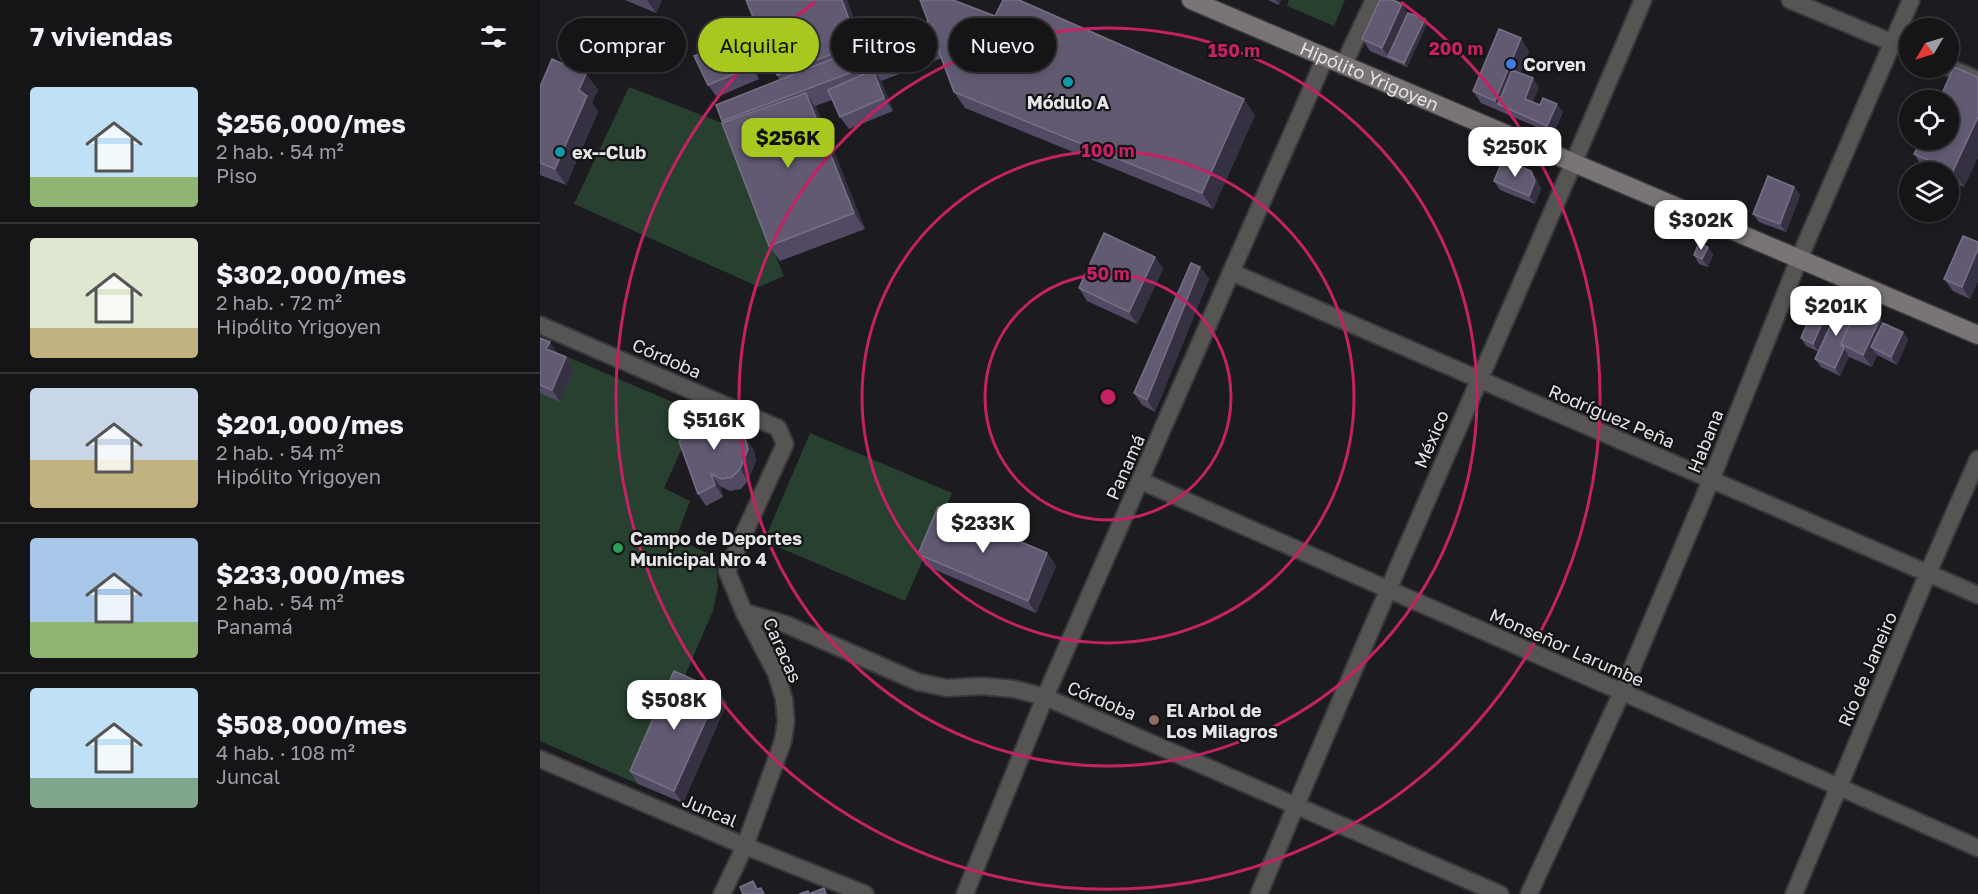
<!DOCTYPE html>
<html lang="es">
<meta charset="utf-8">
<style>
body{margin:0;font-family:"Golos Text",sans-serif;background:#222124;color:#f1f3f6;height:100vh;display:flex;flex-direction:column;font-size:22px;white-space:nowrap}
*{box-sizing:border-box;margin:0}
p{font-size:20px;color:#9d9ea1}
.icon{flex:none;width:33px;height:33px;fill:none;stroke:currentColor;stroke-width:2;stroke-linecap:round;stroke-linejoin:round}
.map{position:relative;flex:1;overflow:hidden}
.drawer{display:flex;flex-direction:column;background:#151417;width:540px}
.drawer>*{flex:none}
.hud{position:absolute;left:18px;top:18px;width:570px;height:54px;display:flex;gap:12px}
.needle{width:39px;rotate:232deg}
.fabs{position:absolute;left:1359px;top:18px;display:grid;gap:12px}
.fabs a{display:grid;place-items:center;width:60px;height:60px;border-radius:50%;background:#151417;box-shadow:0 3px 9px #0003,0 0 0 2px #343336;font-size:30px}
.price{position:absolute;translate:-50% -51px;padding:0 14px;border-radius:12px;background:#fff;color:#222;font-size:20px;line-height:39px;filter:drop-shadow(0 2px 3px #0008)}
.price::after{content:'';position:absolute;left:50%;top:36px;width:18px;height:14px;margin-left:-9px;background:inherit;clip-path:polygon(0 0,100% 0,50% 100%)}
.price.selected{background:#a7c81f;color:#111}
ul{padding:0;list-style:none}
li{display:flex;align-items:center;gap:18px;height:150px;padding:0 30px}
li+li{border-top:2px solid #343336}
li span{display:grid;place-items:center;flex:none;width:168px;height:120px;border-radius:6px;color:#555}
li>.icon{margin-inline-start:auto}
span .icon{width:72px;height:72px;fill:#fffc;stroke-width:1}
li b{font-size:26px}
h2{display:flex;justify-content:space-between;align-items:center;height:72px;padding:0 30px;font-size:26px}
.pill{padding:0 21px;border-radius:27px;background:#151417;box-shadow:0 3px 9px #0003,0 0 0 2px #343336;font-size:21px;line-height:54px}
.pill.selected{background:#a7c81f;color:#111}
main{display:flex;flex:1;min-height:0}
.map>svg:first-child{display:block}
</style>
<main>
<section class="drawer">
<h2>7 viviendas<svg class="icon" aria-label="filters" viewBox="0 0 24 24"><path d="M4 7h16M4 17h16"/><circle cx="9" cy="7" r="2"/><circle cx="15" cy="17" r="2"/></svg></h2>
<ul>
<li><span style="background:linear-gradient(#bfe0f5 75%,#8fb573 0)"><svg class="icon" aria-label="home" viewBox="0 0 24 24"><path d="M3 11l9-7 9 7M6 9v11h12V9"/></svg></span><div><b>$256,000/mes</b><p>2 hab. · 54 m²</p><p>Piso</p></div></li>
<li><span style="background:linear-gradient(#dfe7d0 75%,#c2b280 0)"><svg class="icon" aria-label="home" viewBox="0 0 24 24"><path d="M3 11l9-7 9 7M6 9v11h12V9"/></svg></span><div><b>$302,000/mes</b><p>2 hab. · 72 m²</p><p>Hipólito Yrigoyen</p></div></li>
<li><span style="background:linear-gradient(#c9d6e8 60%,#c2b280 0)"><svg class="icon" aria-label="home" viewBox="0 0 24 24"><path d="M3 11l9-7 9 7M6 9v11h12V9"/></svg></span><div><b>$201,000/mes</b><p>2 hab. · 54 m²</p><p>Hipólito Yrigoyen</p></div></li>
<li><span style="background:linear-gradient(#a9c7e8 70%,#8fb573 0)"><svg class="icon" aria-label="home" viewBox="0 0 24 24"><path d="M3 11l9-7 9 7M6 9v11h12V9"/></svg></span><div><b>$233,000/mes</b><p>2 hab. · 54 m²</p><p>Panamá</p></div></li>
<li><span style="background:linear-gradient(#bfe0f5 75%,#7fa58c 0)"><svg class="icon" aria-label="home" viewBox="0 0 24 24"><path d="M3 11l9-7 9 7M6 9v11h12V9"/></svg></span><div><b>$508,000/mes</b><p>4 hab. · 108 m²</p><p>Juncal</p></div></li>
</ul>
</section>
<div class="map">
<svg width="1438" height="894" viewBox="0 0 1438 894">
<rect width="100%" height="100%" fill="#1c1b1f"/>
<path fill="#28402f" d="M749 0H805L794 26 747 6Z
M89 87 182 123 244 276 219 287 34 204Z
M0 345 158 413 124 488 150 501 136 538 175 557 178 587 173 611 98 784 0 741Z
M270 433 412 493 365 601 224 541Z"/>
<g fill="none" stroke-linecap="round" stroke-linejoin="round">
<g stroke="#38373b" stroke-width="20">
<path id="street" d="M1250 0 1370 50
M803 66 834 0
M1408 67 1438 80
M691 272 1438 595
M0 325 238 428 245 444 187 571 204 612 236 673 244 699 246 721 243 741 205 846 182 894
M601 481 1438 848
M204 612 245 624 378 682 407 688 442 686 474 689 505 697 960 894
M0 759 205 846 325 894
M425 894 505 697 785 58
M719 894C843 594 977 299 1103 0
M989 894 1082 692 1171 480 1259 259 1371 0
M1254 894 1388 573 1438 459"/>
</g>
<g stroke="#38373b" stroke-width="21">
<g id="secondary">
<path id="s1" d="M651 0 1438 335"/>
</g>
</g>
<use href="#street" stroke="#575554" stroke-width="16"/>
<use href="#secondary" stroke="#797574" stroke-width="18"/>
</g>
<path fill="#524a65" d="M85 0H122L116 13Z
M307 0 324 47 388 21 715 115 673 209 425 108 414 92 402 58 341 81 353 111 309 129 300 117 292 100 275 106 277 109 325 229 240 261 229 246 182 121 240 80 237 75Z
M728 0H741L739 5Z
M868 13 885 19 887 24 867 67 830 51 822 39Z
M197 38 206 50 219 79 177 97 168 85Z
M989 51 980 73 999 87 992 102 1000 105 1023 112 1013 134 941 103 933 91Z
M46 74 58 90 52 102 58 112 26 185 0 175V87Z
M1438 77V157L1424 187 1408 180V172H1390L1385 170 1374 154Z
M991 171 997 180 1001 189 995 204 960 190 954 181Z
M1254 187 1260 195 1246 232 1219 222 1213 214Z
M1438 242V281L1430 299 1413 291 1404 279Z
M1168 247 1173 255 1168 267 1159 264 1154 255Z
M615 257 623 269 597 324 547 301 539 288Z
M660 267 669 279 615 412 602 405 594 393Z
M1316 310 1340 319 1343 323 1363 332 1368 340 1357 365 1337 355 1332 367 1309 357 1300 376 1281 367 1275 359 1279 352 1266 346 1261 338 1285 316 1291 324Z
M0 338 18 354 26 357 34 369 20 402 0 393Z
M205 438 214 450 216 461 208 481 201 489 190 491 180 486 183 497 166 506 158 494 139 441Z
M507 553 516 566 496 613 386 566 378 554Z
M179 691 187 703 143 803 98 784 90 771Z"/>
<path fill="#363043" d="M107 0H122L116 13Z
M302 0H307L329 60 318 44Z
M736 0H741L739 5Z
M862 4 871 17 848 56 842 48Z
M885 19 887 24 867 67 864 63Z
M197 38 206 50 219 79 211 67Z
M981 38 989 51 965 108 958 104 955 101Z
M333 70 342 82 353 111 344 98Z
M46 74 58 90 52 102 58 112 26 185 15 169 39 90Z
M993 78 999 87 991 107 985 99Z
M266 93 277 109 325 229 314 213Z
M704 99 715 115 673 209 662 193Z
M1017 104 1023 112 1013 134 1007 126Z
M1438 117V157L1424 187 1413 171Z
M991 171 997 180 1001 189 995 204 989 196Z
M1254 187 1260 195 1246 232 1240 224Z
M1168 247 1173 255 1168 267 1162 259Z
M1438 249V281L1430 299 1422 287Z
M615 257 623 269 597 324 589 312Z
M660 267 669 279 615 412 607 400Z
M1285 316 1291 324 1279 352 1273 344Z
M1340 319 1348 331 1331 347 1337 355 1332 367 1323 355Z
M1363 332 1368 340 1357 365 1351 357Z
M10 342 18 354 6 349Z
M1304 348 1309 357 1300 376 1295 368Z
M26 357 34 369 20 402 12 390Z
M205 438 214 450 216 461 208 481 200 469Z
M171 474 180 486 183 497 175 485Z
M507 553 516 566 496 613 488 601Z
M179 691 187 703 143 803 134 791Z"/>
<path fill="#625a73" stroke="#767085" stroke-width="1.5" d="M206 0H302L318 44 237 75Z
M380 0H413L455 16 463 0H479L704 99 662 193 414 92 395 41 182 121 176 105 388 21Z
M840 0H853L862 4 842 48 822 39Z
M868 13 885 19 864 63 848 56Z
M959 29 981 38 955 101 933 91Z
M197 38 211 67 168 85 154 56Z
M12 59 46 74 39 90 47 96 15 169 0 163V87Z
M1414 67 1438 77V117L1413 171 1374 154 1381 140H1408V100H1399Z
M333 70 344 98 300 117 288 90Z
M972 70 993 78 985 99 1000 105 1003 98 1017 104 1007 126 958 104Z
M266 93 314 213 229 246 182 123Z
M963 159 991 171 995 181 989 196 954 181Z
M1228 176 1254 187 1240 224 1213 214Z
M564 233 615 257 589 312 539 288Z
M1423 236 1438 242V249L1422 287 1404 279Z
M1159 243 1168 247 1162 259 1154 255Z
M651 263 660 267 607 400 594 393Z
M1301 303 1316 310 1301 344 1304 348 1295 368 1275 359Z
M1317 308 1340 319 1323 355 1301 344Z
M1273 310 1285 316 1273 344 1261 338Z
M1343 323 1363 332 1351 357 1331 347Z
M0 338 10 342 6 349 26 357 12 390 0 385Z
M178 412 190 418 205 438 208 449 200 469 192 477 182 479 171 474 175 485 158 494 139 441 156 432 165 419Z
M398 507 507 553 488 601 378 554Z
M134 671 179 691 134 791 90 771Z
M213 881 217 889 221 888 224 894H203L200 887Z
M284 888 286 894H269Z
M268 891 269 894H259Z"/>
<g fill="none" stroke="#c42262" stroke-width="3">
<circle cx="568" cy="397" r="123"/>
<circle cx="568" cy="397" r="246"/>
<circle cx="568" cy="397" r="369"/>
<path d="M861 2A492 492 0 1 1 275 2"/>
</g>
<circle fill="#3f7fe0" stroke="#131215" stroke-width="2" cx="971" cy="64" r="6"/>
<g fill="#0f9aa8" stroke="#131215" stroke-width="2">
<circle cx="528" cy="82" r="6"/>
<circle cx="20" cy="152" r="6"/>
</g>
<circle fill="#2e9e5b" stroke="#131215" stroke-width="2" cx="78" cy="548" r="6"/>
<circle fill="#8d6e63" stroke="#131215" stroke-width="2" cx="614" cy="720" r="6"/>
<g text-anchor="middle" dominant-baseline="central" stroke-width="4.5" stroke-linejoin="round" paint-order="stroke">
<g font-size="18" font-weight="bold" fill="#e5e4e7" stroke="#131215" text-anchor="start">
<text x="983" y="64">Corven</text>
<text x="528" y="102" text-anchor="middle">Módulo A</text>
<text x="32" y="152">ex--Club</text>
<text x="90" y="538">Campo de Deportes<tspan x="90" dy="21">Municipal Nro 4</tspan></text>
<text x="626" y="710">El Arbol de<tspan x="626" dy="21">Los Milagros</tspan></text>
</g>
<g font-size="18" fill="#e5e4e7" stroke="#131215">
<text stroke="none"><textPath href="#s1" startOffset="194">Hipólito Yrigoyen</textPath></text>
<text transform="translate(127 358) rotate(24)">Córdoba</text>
<text transform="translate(1072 416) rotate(23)">Rodríguez Peña</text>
<text transform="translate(891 439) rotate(-67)">México</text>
<text transform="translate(1165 441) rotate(-68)">Habana</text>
<text transform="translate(585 467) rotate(-66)">Panamá</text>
<text transform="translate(1027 647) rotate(24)">Monseñor Larumbe</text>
<text transform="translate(243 650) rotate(66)">Caracas</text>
<text transform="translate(1327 669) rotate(-67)">Río de Janeiro</text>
<text transform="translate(562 700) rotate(23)">Córdoba</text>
<text transform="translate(170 810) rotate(23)">Juncal</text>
</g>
</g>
<circle cx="568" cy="397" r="9" fill="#c42262" stroke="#131215" stroke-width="3"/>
<g font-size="18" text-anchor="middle" font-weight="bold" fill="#c42262" stroke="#131215" stroke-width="4.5" stroke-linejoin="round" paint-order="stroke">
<text x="916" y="55">200 m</text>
<text x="694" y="57">150 m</text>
<text x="568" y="157">100 m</text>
<text x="568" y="280">50 m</text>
</g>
</svg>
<div class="fabs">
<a><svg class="needle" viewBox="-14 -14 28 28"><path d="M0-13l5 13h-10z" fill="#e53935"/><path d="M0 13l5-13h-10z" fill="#9d9ea1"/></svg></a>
<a><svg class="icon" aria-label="locate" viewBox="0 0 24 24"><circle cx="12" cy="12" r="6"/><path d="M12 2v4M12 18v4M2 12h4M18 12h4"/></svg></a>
<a><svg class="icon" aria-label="layers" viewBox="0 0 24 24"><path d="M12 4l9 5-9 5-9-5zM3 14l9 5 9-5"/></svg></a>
</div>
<b class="price selected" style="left:248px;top:169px">$256K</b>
<b class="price" style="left:975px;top:178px">$250K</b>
<b class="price" style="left:1161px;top:251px">$302K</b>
<b class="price" style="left:1296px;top:337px">$201K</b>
<b class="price" style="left:174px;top:451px">$516K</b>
<b class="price" style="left:443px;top:554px">$233K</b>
<b class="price" style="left:134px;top:731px">$508K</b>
<div class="hud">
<a class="pill">Comprar</a>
<a class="pill selected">Alquilar</a>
<a class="pill">Filtros</a>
<a class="pill">Nuevo</a>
</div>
</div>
</main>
